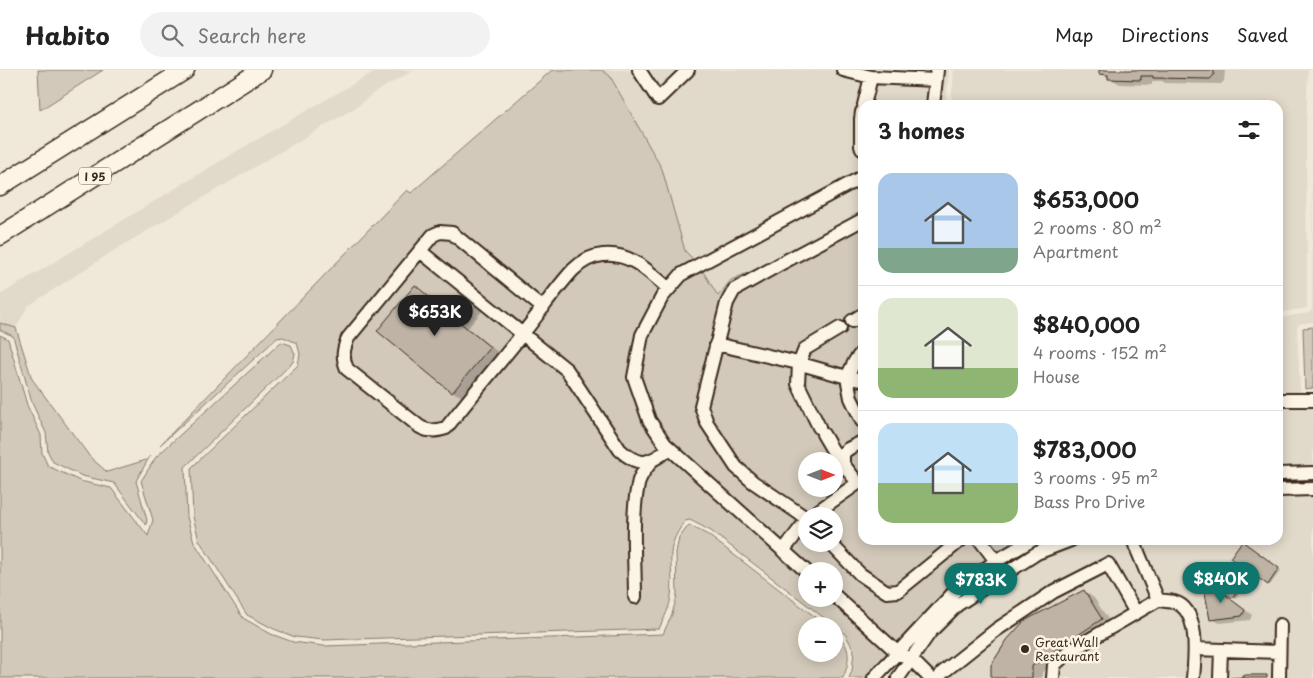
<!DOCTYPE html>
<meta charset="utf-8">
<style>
body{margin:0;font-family:"Playpen Sans",sans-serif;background:#f2f2f2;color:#222;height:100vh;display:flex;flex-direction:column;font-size:19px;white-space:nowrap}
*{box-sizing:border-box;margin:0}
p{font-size:16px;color:#767676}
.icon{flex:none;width:28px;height:28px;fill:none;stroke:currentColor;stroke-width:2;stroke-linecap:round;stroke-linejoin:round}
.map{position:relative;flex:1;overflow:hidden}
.panel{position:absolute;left:858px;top:30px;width:425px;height:445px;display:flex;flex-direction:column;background:#fff;border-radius:15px;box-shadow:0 2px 12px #0003}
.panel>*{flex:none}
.needle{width:32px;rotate:90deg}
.controls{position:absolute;left:798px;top:382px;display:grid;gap:10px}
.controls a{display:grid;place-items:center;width:45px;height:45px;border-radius:50%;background:#fff;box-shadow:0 2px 12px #0003;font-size:25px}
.price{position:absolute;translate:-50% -42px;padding:0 11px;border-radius:18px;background:#0f766e;color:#fff;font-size:16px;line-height:32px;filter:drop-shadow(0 1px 2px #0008)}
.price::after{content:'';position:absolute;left:50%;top:30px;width:15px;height:11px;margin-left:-8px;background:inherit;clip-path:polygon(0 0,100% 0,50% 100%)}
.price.current{background:#222;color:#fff}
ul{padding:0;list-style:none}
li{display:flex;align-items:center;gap:15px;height:125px;padding:0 20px}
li+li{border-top:1px solid #e0e0e0}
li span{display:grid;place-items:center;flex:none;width:140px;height:100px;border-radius:15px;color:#555}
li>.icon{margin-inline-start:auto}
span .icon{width:60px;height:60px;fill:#fffc;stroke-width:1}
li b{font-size:21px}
h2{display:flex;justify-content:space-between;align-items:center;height:60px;padding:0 20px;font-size:21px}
header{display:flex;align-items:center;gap:30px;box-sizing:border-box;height:70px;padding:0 25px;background:#fff;border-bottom:1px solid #e0e0e0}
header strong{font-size:24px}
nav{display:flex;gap:28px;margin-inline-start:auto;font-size:18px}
.search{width:350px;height:45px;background:#f2f2f2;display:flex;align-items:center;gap:12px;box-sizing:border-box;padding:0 18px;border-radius:28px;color:#767676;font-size:19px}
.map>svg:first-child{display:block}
</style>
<header>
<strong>Habito</strong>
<div class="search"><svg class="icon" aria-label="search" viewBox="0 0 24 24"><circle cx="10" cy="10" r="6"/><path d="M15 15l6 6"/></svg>Search here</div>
<nav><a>Map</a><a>Directions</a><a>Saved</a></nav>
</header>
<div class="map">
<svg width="1313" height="608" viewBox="0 0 1313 608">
<rect width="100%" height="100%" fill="#f0e9d9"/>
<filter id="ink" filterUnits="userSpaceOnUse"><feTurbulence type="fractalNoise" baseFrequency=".02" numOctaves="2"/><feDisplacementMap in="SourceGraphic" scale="10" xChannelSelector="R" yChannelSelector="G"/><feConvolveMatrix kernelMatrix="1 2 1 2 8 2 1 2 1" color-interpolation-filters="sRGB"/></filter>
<g filter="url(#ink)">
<path fill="#e1d9c9" d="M377 0H414L372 24 358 36 118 178 28 236 16 258 0 253V225L232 84Z
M602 0H949L946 35H862V100L694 190 685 181 662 99 610 6Z
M954 0H1308L1306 58 1307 238 1278 243V35H951Z
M1313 11V252L1303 253 1298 255 1297 258 1300 320 1305 324H1313V397L1278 398V248L1308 243 1312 240Z
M862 114V154L731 210 717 226 702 200Z
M1278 426H1313V608H906L936 565 962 539 1041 489 1087 470H1278Z"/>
<path fill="#d2c9ba" stroke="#867a6c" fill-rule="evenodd" d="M38 0H103L40 40Z
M552 0H602L610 6 662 99 685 181 694 190 677 200 657 223 635 264 628 308 642 352 660 378 806 510V529H827L888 584 865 608H849L852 601 854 580 845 564 711 461 690 450 685 451C662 482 675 492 671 526 670 537 664 548 659 559L324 570 295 567 274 559 247 545 199 470 193 447 191 398 298 295 300 284 297 273 283 267 277 268 160 375 407 120 411 123Z
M862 154V470H1020L992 486 953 514 897 574 834 518V501H815L670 371 655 348 641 306 648 266 667 230 687 208 702 200 718 226 731 210ZM806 391H834V419H806ZM806 446H834V474H806Z
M0 253 16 258 32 309 90 387 107 402 146 390 150 386 136 411 147 450 146 455 114 413 82 406 53 392 48 382 46 363 32 333 13 266 0 260Z
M1313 257V318L1305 319 1303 258Z
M0 265 8 269 27 335 41 365 42 383 48 396 80 411 111 418 148 466 153 450 141 411 156 387 281 272 291 275 295 284 293 292 185 397 187 447 194 472 243 548 271 564 293 572 324 576 663 564 672 544 677 526 676 482 679 468 689 455 708 465 827 556H806V584H834V562C851 575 851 589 843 608H0Z"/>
<path fill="#0003" d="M1100 0H1225L1224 11 1221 14 1165 13 1162 11H1152V15L1120 14 1101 3Z
M415 217 425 223 449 243 463 226 483 240 468 258 500 284 464 328 453 322 379 261Z
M1242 473 1281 500 1270 515 1253 503 1235 529 1224 521 1243 496Z
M1217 519 1252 545 1250 550 1220 553 1212 549Z
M1084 521 1094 528 1112 555 1042 602V608H992Z"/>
<path fill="#beb3a4" stroke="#3b2a1e" d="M1099 0H1214V5L1210 9 1153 8V6H1141V10L1108 9V5L1099 4Z
M415 215 448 243 463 224 473 233 458 251 490 277 452 323 377 261Z
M1242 471 1279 498 1268 515 1251 503 1232 528 1223 522 1241 496 1230 488Z
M1208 512 1245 540 1242 546 1210 550 1204 518Z
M1084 520 1102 549 1032 596V608H991V595L1007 570 1024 551Z
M1244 605H1267V608H1230L1244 607Z"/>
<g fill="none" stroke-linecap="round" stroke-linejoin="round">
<g stroke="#3b2a1e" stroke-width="16">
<path id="minor" d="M639 0 658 29 688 0
M843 0 871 7 864 35
M871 7 936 10
M933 35 937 0
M862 42 861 49V76L862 79
M420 181 567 300 620 380C641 399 649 393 670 379
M543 238 452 163 440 162 433 165 348 268C343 280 342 287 347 299L420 357C429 362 436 361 446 358 473 324 501 291 528 257 543 238 557 217 573 200 581 192 592 186 603 185 631 182 649 202 669 219
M852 251 862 245
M716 274 794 292 847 307 855 291 862 282
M862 310 847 307 851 328 862 351
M1278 330H1313
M819 357 798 314 799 294 805 279 840 258
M823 364 833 381 843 394
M1278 404 1313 403
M1278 420 1313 419
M811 446 858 413 843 394V383L848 379 862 372
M806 448 753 412 736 397 707 353 701 336 727 233 734 220 782 193 862 150
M980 470 996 491
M1133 470 1158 530C1163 531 1169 531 1174 532 1200 539 1195 587 1193 608
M831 474 860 504 887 522 898 521 961 470
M783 481 806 451
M806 501 665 374 649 350 634 307 642 265 662 227 682 204 862 107
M834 525 898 583 911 589 930 608
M635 527C635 494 631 447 638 415 639 406 646 398 651 392
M1195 579 1279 582
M874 608 957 519 996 491 1032 470
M898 608 930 562 957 535 1037 483 1071 470
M939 608 942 603 996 560 1053 522 1108 494 1136 543
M1053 608 1054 595 1070 581 1158 530
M1220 608 1221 580
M1279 608 1280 555"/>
</g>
<g stroke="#3b2a1e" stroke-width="21">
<path id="highway" d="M0 116 185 0
M0 166 262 0"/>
</g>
<use href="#minor" stroke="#fcf5e5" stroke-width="12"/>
<use href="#highway" stroke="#fcf5e5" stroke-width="18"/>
</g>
</g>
<circle fill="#3b2a1e" stroke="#fcf5e5" stroke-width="2" cx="1025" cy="579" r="5"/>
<g text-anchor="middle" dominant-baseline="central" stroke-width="5" stroke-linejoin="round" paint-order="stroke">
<rect fill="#fcf5e5" stroke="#75675a" stroke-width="1" x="79" y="97.5" width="32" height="17" rx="4"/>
<g font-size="11" font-weight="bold" fill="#3b2a1e">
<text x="95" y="106">I 95</text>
</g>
<g font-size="12" fill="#3b2a1e" stroke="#fcf5e5" text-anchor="start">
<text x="1035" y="572">Great Wall<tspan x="1035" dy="14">Restaurant</tspan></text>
</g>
</g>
</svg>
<div class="controls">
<a><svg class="needle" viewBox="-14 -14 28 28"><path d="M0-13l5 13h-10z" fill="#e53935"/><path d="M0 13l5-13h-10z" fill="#767676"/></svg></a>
<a><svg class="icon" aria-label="layers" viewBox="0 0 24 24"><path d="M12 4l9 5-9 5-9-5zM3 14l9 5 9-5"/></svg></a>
<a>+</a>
<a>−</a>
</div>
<b class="price current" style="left:435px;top:267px">$653K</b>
<b class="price" style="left:1221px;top:534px">$840K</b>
<b class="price" style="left:981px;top:535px">$783K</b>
<section class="panel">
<h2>3 homes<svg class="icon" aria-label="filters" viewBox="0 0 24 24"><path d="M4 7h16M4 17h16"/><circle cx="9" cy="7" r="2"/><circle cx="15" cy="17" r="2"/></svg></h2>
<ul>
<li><span style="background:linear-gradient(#a9c7e8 75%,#7fa58c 0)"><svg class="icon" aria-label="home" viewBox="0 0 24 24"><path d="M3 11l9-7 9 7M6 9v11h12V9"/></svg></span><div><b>$653,000</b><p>2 rooms · 80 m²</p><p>Apartment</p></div></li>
<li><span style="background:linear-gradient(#dfe7d0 70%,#8fb573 0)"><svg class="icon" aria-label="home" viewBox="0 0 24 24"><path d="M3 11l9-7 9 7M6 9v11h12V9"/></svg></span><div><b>$840,000</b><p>4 rooms · 152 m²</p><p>House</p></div></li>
<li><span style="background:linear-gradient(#bfe0f5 60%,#8fb573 0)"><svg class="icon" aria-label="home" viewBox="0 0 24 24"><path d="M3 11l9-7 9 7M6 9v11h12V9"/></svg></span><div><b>$783,000</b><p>3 rooms · 95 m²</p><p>Bass Pro Drive</p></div></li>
</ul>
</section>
</div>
